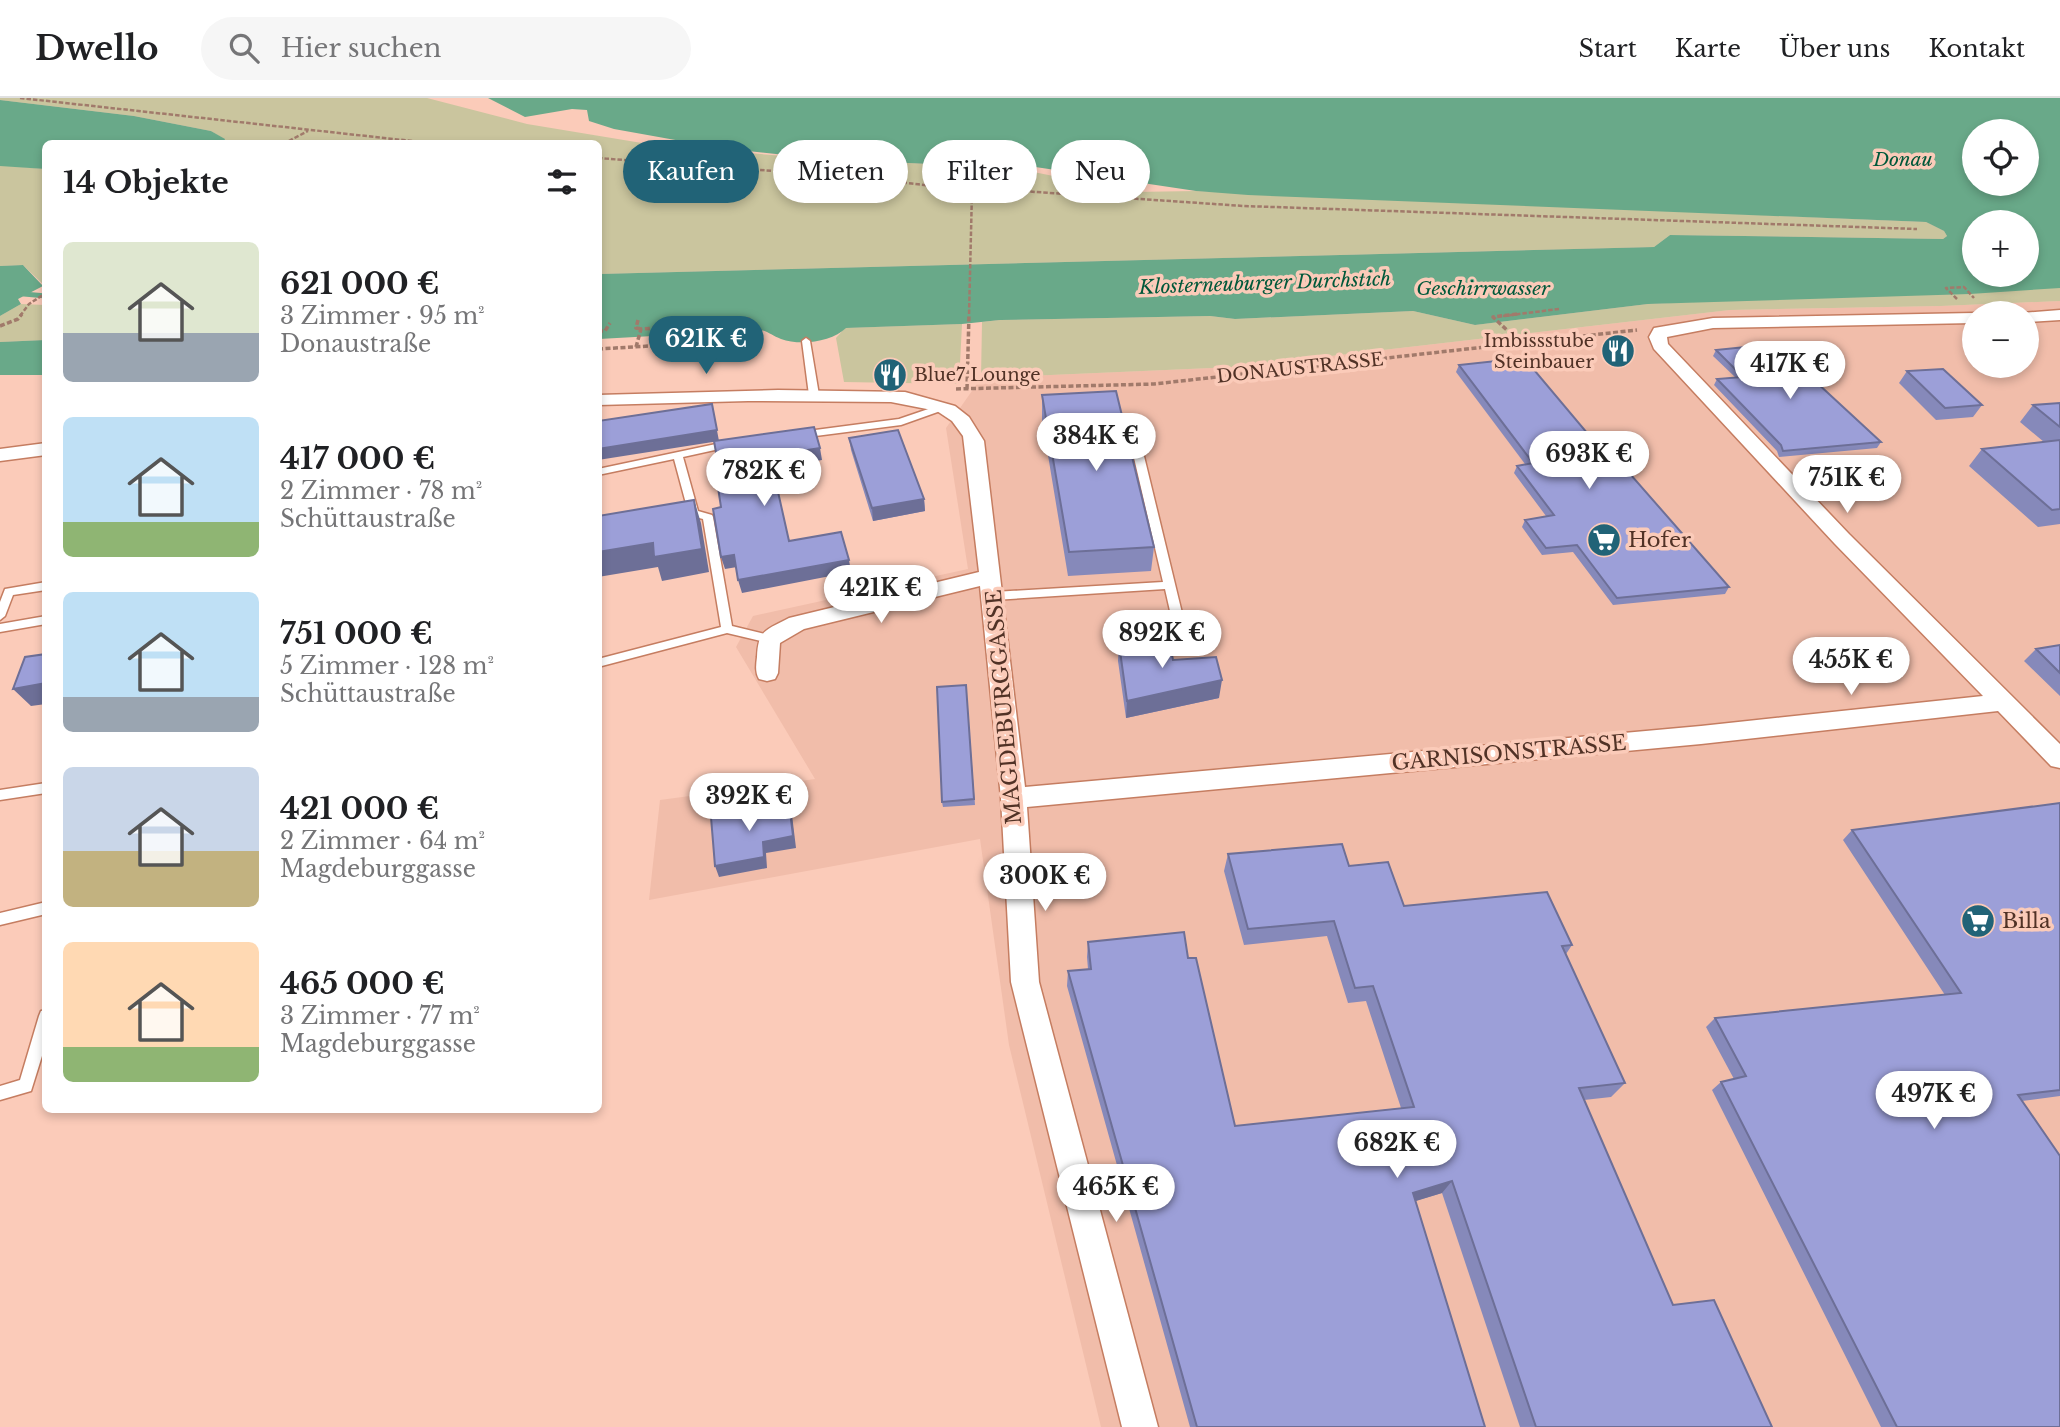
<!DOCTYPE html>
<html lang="de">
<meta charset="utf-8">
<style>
body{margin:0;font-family:"Libre Baskerville",serif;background:#f6f6f6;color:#202124;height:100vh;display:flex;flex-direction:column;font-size:26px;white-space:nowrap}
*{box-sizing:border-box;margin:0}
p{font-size:23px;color:#757577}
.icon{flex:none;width:38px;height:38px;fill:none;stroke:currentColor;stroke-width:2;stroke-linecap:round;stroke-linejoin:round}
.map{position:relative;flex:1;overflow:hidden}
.panel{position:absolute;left:42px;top:42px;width:560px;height:973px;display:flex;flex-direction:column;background:#fff;border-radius:10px;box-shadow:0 4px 10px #0003}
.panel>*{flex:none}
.hud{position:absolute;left:623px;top:42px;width:665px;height:63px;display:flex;gap:14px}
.buttons{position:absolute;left:1962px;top:21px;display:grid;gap:14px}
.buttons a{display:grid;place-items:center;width:77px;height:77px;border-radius:50%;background:#fff;box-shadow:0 4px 10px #0003;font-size:35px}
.price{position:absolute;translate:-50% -60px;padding:0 16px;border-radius:24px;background:#fff;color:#222;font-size:23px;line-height:46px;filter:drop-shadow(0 2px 4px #0008)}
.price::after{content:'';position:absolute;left:50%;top:42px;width:21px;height:16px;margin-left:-10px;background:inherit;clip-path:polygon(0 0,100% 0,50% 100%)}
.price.selected{background:#216377;color:#fff}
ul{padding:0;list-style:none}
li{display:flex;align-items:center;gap:21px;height:175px;padding:0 21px}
li span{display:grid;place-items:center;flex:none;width:196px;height:140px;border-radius:10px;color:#555}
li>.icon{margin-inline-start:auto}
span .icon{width:84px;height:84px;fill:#fffc;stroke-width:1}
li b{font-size:30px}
h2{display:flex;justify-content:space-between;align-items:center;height:84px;padding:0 21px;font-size:30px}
.chip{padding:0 24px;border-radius:32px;background:#fff;box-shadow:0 4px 10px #0003;font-size:24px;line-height:63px}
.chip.selected{background:#216377;color:#fff}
header{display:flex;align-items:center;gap:42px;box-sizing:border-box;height:98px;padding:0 35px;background:#fff;border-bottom:2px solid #e0e0e0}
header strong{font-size:33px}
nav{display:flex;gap:38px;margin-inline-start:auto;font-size:24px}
.search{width:490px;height:63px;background:#f6f6f6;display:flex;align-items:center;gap:18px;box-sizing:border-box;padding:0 24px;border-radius:38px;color:#757577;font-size:26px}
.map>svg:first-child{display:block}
</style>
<header>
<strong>Dwello</strong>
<div class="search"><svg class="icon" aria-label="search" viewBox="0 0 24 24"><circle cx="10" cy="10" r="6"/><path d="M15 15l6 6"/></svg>Hier suchen</div>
<nav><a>Start</a><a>Karte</a><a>Über uns</a><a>Kontakt</a></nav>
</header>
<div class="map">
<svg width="2060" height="1329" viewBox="0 0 2060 1329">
<rect width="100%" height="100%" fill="#fbcbb9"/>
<path fill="#f1bdaa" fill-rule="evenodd" d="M2060 203V1329H1101L1009 947 980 741 649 802 660 702 815 681 736 549 753 518 968 471 946 330 981 280 1235 269 1730 212 1941 208ZM1974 215H2026V268H1974Z"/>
<path fill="#cac59e" d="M0 0H427L527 26 660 48 822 61 929 66 972 71 1008 69 1133 94 1196 93 1926 124 1944 133 1947 138 1943 141 1670 137 1654 149 599 176 598 46 223 45 224 41 211 33 134 18 0 2Z
M0 67 45 71V188L23 167 0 168Z
M2060 188V203L1941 208 1730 212 1235 269 981 280 982 224 1000 222 1210 218 1235 221 1413 213 1475 227 1648 206Z
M21 206 45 207V242L0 244V218Z
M962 226 959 286 844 284 836 240 845 230Z"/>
<path fill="#69a989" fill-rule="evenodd" d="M488 0H2060V190L1970 196 1648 206 1475 227 1413 213 1235 221 1210 218 1000 222 962 226 846 230C832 244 800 248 781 241 773 238 769 234 761 232L599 241V176L1654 149 1670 137 1943 141 1947 138 1944 133 1926 124 1248 97 1196 93 1022 67 972 71 929 66 822 61 720 50 614 31 589 23 587 12 572 11 525 19ZM1974 33H2026V86H1974ZM1974 124H2026V177H1974Z
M0 2 134 18 211 33 225 41 223 46H46L45 71 0 68Z
M23 167 43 188 18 201 21 206 0 218V168Z
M45 242V277H0V244Z"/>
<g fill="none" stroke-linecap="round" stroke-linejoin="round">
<path stroke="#69a989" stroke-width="5" d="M24 196 46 198"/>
<g stroke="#c57d61" stroke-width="3">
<path id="service" d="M806 240 810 243 819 297 814 300 809 297 802 243Z
M943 306 948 309 946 311 901 327 800 340 795 337 800 334 899 321Z
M1130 318 1135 321 1190 548 1184 552 1178 548 1165 491 994 502 989 498 994 494 1163 484 1125 321Z
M730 343 735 346 733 348 683 359 698 413 712 417 713 419 732 528 773 538 775 541 769 545 727 535 598 569V561L721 529 703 421 688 417 687 415 688 413 674 361 598 377V371Z
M46 484V492L13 497 5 518 0 522V504L5 491Z
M46 518V526L0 534V526Z
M46 685V695L0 702V692Z
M46 804V816L0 827V815Z
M46 912V945L31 993 0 1002V988L20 982 39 918 41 913Z"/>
</g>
<g stroke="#c57d61" stroke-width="3">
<path id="minor" d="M2060 212V222L2026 224V215H2021Z
M1974 215V225L1713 230 1667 239 1668 246 1849 436 2060 646V670L2051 668 1998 613 1701 646 1027 709 1039 884 1158 1329H1122L1011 884 1001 700 980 488 804 531 780 545 778 575 775 581 767 583 759 581C755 574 756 567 757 559 758 531 767 532 789 520L979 474 963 338 952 323 937 313 891 304 748 303 598 307V297L778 292 905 294 955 308 969 319 984 343 1025 689 1701 628 1983 598 1835 446 1654 251 1649 239 1654 230 1713 220Z
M46 345V357L0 363V351Z"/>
</g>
<path stroke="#a17a6b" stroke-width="2.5" stroke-dasharray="4.5 2" stroke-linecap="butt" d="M20 0 439 46
M283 46 308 33
M598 60C723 70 848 76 972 93L969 218
M972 93 992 91 1244 108 1917 131
M1957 201 1946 190 1964 189 1974 200
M1987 213 2010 212
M20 218 29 206 46 195
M1503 218 1559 211"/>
<path stroke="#a17a6b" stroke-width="3.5" stroke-dasharray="5 2.5" stroke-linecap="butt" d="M1517 216 1493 219 1511 236 1509 238 1518 244
M638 222 636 230 641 231
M687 222V229L726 226 725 244
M726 226 748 225 749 217
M0 228 18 221 22 216
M598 233H605L610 225
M636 249 641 231 658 230 662 222
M598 251 753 242 757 251
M956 291 1154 286 1637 232
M967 291 969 216"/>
<use href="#service" fill="#fff" fill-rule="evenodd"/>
<use href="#minor" fill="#fff" fill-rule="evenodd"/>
</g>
<path fill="#8689ba" d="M1716 252 1881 344 1877 350 1779 359 1777 353 1714 287 1717 281 1735 279 1713 258Z
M1459 267 1603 354 1729 489 1725 496 1613 507 1573 454 1542 457 1522 429 1525 422 1546 418 1514 375 1517 368 1525 366 1456 274Z
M1907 273 1982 307 1973 319 1936 322 1899 285Z
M1042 297 1154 449 1151 473 1068 478 1042 321Z
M2060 305V426L2038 429 1969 368 1982 351 2044 344 2020 324 2033 307Z
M849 340 924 401 925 413 873 423 851 352Z
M1119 546 1173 562 1219 600 1126 620 1118 563Z
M2060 547V598L2024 563 2036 551Z
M966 587 975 707 943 709 942 704Z
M2060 705V998L2022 1003 2060 1329H1881L1712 992 1721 984 1734 981 1706 929 1715 920 1945 897 1843 742 1852 732Z
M1228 756 1349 768 1404 808 1572 847 1566 856 1625 985 1611 999 1584 1002 1673 1207 1772 1329H1520L1442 1095 1415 1103 1485 1329H1190L1067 888 1068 873 1088 871 1087 859 1088 844 1188 860 1235 1028 1401 1010 1366 903 1348 905 1327 838 1244 847 1224 773Z"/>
<path fill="#6d6f97" d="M712 306 719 343 598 362V351Z
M820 350 822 362 773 371 770 358Z
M924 401 925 413 873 423 872 410Z
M694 402 701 425 709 474 662 483 658 469 598 479V454Z
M734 457 737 469 725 471 721 459Z
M849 462 851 474 742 495 738 482Z
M1222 582 1219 600 1126 620 1127 603Z
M46 585V606L31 608 13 591Z
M789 705 792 717 796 750 766 755 767 770 719 779 715 768 763 744Z
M1452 1083 1442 1095 1403 1107 1413 1095Z"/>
<path fill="#9c9fd8" stroke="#6d6f97" stroke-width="2" d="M1775 246 1881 344 1783 353 1781 347 1717 281 1743 279 1716 252Z
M1524 260 1603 354 1610 353 1729 489 1617 500 1577 447 1546 450 1525 422 1554 417 1517 368 1533 365 1459 267Z
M1943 271 1982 307 1945 310 1907 273Z
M1116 293 1154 449 1069 454 1042 297Z
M2060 305V329L2033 307Z
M712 306 717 332 598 351V323Z
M814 329 820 350 770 358 789 443 841 434 849 462 738 482 734 457 721 459 713 411 721 409 717 383H721L714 343Z
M898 332 924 401 872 410 849 340Z
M2060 342V411L2052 412 1982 351Z
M694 402 702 451 654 459 653 445 598 454V418Z
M1169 542 1173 562 1216 559 1222 582 1127 603 1119 546Z
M2060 547V575L2036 551Z
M46 556V585L13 591 25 559Z
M966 587 974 701 942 704 937 589Z
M789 705 793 738 763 744 764 759 715 768 711 719Z
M2060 705V992L2018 997 2060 1058V1329H1897L1721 984 1746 978 1715 920 1961 895 1852 732Z
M1342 746 1349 768 1388 764 1404 808 1547 794 1572 847 1562 848 1625 985 1579 990 1673 1207 1714 1202 1772 1329H1536L1452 1083 1413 1095 1485 1329H1197L1068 873 1091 871 1088 844 1184 834 1188 860H1196L1235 1028 1414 1009 1373 888 1355 890 1334 823 1248 831 1228 756Z"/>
<defs>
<g id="restaurant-disc" transform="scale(1.75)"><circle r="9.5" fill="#216377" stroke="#fbcbb9"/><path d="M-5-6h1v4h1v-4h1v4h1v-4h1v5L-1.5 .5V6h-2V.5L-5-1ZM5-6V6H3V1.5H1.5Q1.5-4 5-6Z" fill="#fff"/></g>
<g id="supermarket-disc" transform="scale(1.75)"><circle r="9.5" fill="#216377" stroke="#fbcbb9"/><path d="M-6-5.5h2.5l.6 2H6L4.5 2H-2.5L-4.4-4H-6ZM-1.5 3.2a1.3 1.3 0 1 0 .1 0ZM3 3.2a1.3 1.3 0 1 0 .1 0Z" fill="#fff"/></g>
</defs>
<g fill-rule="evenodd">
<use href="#restaurant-disc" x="1618" y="253"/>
<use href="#restaurant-disc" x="890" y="277"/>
<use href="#supermarket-disc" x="1604" y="442"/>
<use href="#supermarket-disc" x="1978" y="823"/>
</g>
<g text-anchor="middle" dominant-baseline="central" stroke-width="7" stroke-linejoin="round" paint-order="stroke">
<g font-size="18" fill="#513226" stroke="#fbcbb9" text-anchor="end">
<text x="1594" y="243">Imbissstube<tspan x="1594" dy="21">Steinbauer</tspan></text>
<text x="914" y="277" text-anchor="start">Blue7 Lounge</text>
</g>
<g font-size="18" fill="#513226" stroke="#fbcbb9">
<text transform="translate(1300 270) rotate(-6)">DONAUSTRASSE</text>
</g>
<g font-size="19" font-style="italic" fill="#00583a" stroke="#fbcbb9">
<text x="1903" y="61">Donau</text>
<text transform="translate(1265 185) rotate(-2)">Klosterneuburger Durchstich</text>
<text x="1483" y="190">Geschirrwasser</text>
</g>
<g font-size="21" fill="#513226" stroke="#fbcbb9" text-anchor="start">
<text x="1628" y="442">Hofer</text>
<text x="2002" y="823">Billa</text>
</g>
<g font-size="21" fill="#513226" stroke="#fbcbb9">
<text transform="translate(1004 609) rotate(-95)">MAGDEBURGGASSE</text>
<text transform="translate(1509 655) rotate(-5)">GARNISONSTRASSE</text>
</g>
</g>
</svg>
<div class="buttons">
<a><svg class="icon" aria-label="locate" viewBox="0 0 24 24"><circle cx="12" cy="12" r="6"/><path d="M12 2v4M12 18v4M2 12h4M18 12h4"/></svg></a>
<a>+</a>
<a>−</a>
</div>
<b class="price selected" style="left:706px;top:278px">621K €</b>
<b class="price" style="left:1790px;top:303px">417K €</b>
<b class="price" style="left:1096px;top:375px">384K €</b>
<b class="price" style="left:1589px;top:393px">693K €</b>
<b class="price" style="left:764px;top:410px">782K €</b>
<b class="price" style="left:1847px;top:417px">751K €</b>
<b class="price" style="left:881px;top:527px">421K €</b>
<b class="price" style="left:1162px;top:572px">892K €</b>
<b class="price" style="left:1851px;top:599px">455K €</b>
<b class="price" style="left:749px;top:735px">392K €</b>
<b class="price" style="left:1045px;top:815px">300K €</b>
<b class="price" style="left:1934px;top:1033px">497K €</b>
<b class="price" style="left:1397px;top:1082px">682K €</b>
<b class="price" style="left:1116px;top:1126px">465K €</b>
<div class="hud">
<a class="chip selected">Kaufen</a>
<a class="chip">Mieten</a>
<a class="chip">Filter</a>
<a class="chip">Neu</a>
</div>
<section class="panel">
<h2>14 Objekte<svg class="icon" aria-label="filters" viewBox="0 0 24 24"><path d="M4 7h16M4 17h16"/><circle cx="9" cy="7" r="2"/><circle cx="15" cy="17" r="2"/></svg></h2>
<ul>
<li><span style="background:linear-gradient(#dfe7d0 65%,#9aa5b1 0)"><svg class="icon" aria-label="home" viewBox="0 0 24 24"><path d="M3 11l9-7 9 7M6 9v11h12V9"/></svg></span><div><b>621 000 €</b><p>3 Zimmer · 95 m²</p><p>Donaustraße</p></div></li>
<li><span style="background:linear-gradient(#bfe0f5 75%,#8fb573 0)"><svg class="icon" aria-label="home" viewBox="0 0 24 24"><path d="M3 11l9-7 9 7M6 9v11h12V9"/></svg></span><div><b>417 000 €</b><p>2 Zimmer · 78 m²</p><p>Schüttaustraße</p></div></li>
<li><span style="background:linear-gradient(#bfe0f5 75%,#9aa5b1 0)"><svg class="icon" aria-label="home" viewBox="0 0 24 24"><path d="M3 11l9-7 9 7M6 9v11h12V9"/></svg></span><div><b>751 000 €</b><p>5 Zimmer · 128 m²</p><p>Schüttaustraße</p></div></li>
<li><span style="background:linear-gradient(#c9d6e8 60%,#c2b280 0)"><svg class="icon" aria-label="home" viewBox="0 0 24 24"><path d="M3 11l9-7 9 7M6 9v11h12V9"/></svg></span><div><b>421 000 €</b><p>2 Zimmer · 64 m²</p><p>Magdeburggasse</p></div></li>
<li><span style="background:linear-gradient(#ffd9b3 75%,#8fb573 0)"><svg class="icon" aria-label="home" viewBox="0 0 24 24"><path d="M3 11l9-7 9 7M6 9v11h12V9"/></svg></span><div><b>465 000 €</b><p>3 Zimmer · 77 m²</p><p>Magdeburggasse</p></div></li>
</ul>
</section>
</div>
